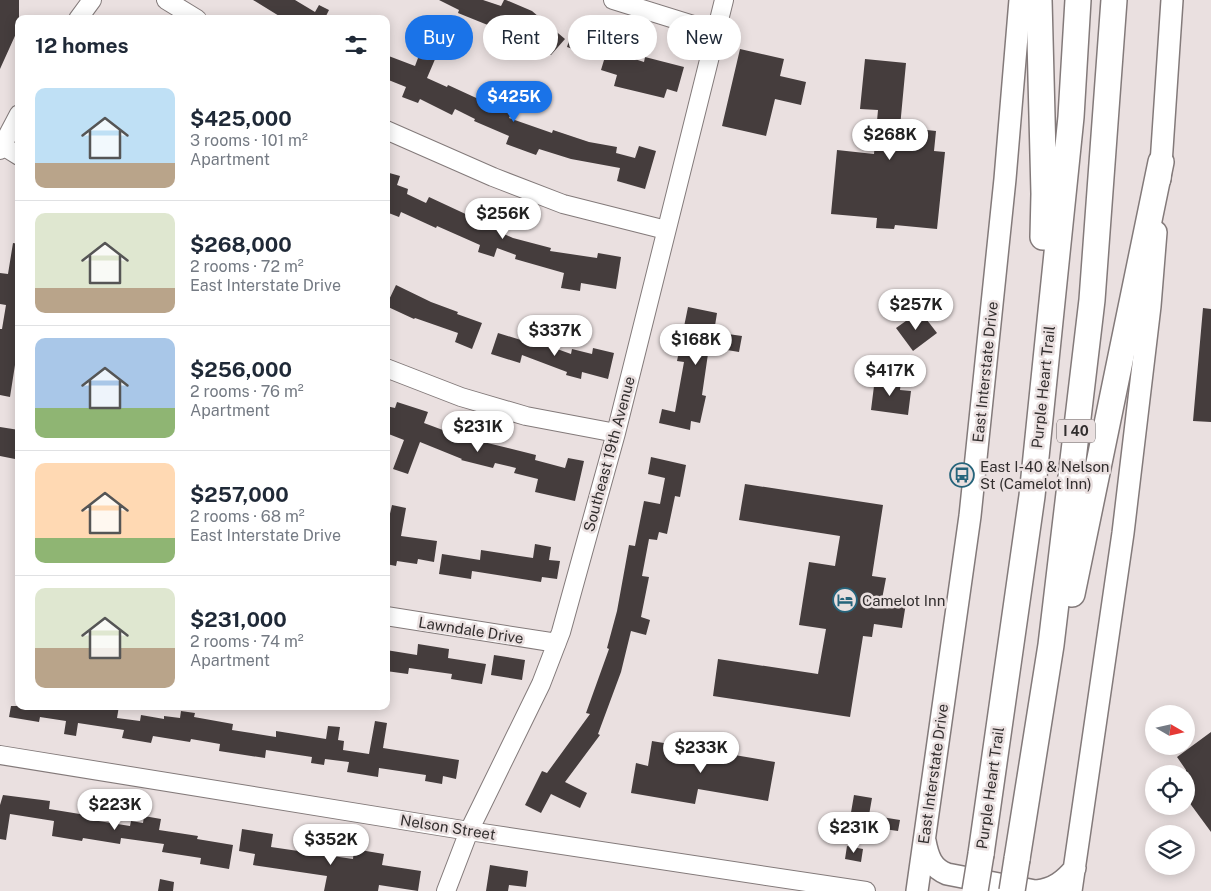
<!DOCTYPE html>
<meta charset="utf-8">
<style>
body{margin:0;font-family:"Public Sans",sans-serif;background:#f6f6f7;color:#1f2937;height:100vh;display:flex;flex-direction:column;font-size:19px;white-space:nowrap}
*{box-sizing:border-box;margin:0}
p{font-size:16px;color:#747a83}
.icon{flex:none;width:28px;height:28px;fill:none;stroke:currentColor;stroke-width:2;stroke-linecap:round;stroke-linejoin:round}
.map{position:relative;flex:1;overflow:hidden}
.panel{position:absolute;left:15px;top:15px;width:375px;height:695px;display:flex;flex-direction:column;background:#fff;border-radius:10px;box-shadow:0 2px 12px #0003}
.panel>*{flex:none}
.hud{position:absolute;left:405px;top:15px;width:475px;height:45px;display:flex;gap:10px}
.needle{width:32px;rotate:99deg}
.fabs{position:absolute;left:1145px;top:705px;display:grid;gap:10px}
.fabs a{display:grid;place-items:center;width:50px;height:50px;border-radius:50%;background:#fff;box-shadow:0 2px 12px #0003;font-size:25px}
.price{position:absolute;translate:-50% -42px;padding:0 11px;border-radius:18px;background:#fff;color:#222;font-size:16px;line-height:32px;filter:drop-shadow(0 1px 2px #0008)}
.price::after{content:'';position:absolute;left:50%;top:30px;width:15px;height:11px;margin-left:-8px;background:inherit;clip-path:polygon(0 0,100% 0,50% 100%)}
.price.current{background:#1a73e8;color:#fff}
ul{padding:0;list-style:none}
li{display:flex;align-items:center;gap:15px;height:125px;padding:0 20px}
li+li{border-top:1px solid #e0e1e3}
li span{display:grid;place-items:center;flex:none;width:140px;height:100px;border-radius:10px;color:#555}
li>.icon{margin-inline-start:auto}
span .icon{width:60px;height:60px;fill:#fffc;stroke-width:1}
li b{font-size:21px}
h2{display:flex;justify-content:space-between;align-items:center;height:60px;padding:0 20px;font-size:21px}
.pill{padding:0 18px;border-radius:22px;background:#fff;box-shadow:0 2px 12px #0003;font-size:18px;line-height:45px}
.pill.current{background:#1a73e8;color:#fff}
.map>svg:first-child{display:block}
</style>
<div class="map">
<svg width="1211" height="891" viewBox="0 0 1211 891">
<rect width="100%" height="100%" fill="#eae0e0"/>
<path fill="#453d3d" d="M0 0H19V27L0 69Z
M253 0H295L315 12 319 5 329 10 325 18 327 19H284Z
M439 0H483L501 6 504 0H506L532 11 565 39 551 55 522 31 520 38 458 13 459 10Z
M573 28 603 37 597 57 567 47Z
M740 49 784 59 780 76 806 82 801 105 775 99 766 136 722 126Z
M421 50 436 57 427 78 447 87 448 85 511 114 509 118 552 133 553 130 589 142 617 147 616 153 635 158 639 146 656 151 645 189 617 181 620 168 571 159 539 149 536 155 506 144 509 136 474 121 475 119 455 109 452 115 420 99 418 103 402 97 406 87 386 79V55L415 66Z
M607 50 644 62 645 57 684 67 677 92 667 89 664 98 614 86 617 75 601 70Z
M865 59 906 63 900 127 936 131 934 151 945 152 937 229 895 225 894 229 876 228 877 218 831 214 837 150 874 154 878 110 860 109Z
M386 172 400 176 397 185 408 189 407 194 426 203 429 197 487 224 490 216 506 221 502 233 513 238 551 248 550 251 597 258 598 253 621 257 616 289 581 283 580 291 561 288 564 273 515 259 516 255 497 248 494 257 478 252 480 245 437 226 436 228 401 212 399 217 386 212Z
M13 243 19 244V335L16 352H19V366L15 365 10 397 0 395V329H2L6 305 0 304V273L8 274Z
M396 285 431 302 458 312 457 314 482 323 472 349 455 342 458 333 415 318 414 319 386 306Z
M688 307 717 313 714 332 742 336 739 352 709 347 702 395 706 396 700 423 691 421 690 430 659 423 662 409 675 412 684 362 677 361Z
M1203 308 1211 309V422L1193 421Z
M920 311 937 333 913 351 896 328Z
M498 333 534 344 535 341 571 354 572 349 592 354 593 348 614 353 608 379 582 372 581 379 566 375 567 372 522 355 520 363 491 354Z
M875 378 901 381 900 390 911 391 908 415 871 410Z
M397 402 428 412 424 423 467 439V438L536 455 535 460 565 468 568 458 584 461 575 501 535 492 538 479 514 473 516 468 495 463 493 468 461 460 462 459 420 442 408 474 393 469 404 440 386 433V406L395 408Z
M0 427 19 430 15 459 0 456Z
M651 457 686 465 680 497 675 496 667 534 659 532 657 540 649 539 642 576 649 577 641 617 650 620 646 635 631 631 621 672 598 734 600 735 565 782 587 793 580 808 551 794 541 813 525 805 542 771 547 773 590 714 586 713 609 649 607 648 617 611 629 545 635 546 644 501 660 504 665 478 648 474Z
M745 484 883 505 872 576 886 578 882 599 906 603 902 628 874 624 872 637 863 636 850 717 713 696 718 659 818 674 826 629 799 625 809 562 835 566 840 536 739 520Z
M392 505 406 508 401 536 437 541 434 562 418 559 417 564 397 561 396 566 386 564V531Z
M535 544 551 547 549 560 560 561 557 579 542 577 541 582 472 571 471 579 439 574 442 554 480 560 481 550 533 558Z
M418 644 449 649 448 658 486 664 482 684 451 679 452 674 409 668 408 674 386 671V650L417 655Z
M494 655 525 660 522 680 491 675Z
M11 706H119L117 718 140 721 141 715 164 719V716L180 718 181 711 195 713 194 717 233 724 232 730 276 737V731L326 739 328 726 340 727 338 740 344 741 343 750 369 754 375 721 387 723 383 748 459 760 456 779 443 776 442 784 425 781 426 775 379 768 378 777 347 772 349 762 325 759 324 765 311 763 312 757 266 750 265 758 219 751 220 744 191 739 190 742 153 736 151 743 122 738 124 730 78 723 76 736 64 734 66 721 40 717 39 722 9 717Z
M1211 732V832L1186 798V770L1177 757Z
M652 741 775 762 768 801 698 789 695 804 631 793 636 763 648 766Z
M3 795 50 801 49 809 86 815V819L130 826 131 821 143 823 144 816 161 819 159 830 198 836 197 839 233 845 229 869 200 864 201 858 162 852 164 844 121 838 120 844 83 838 82 841 52 836 54 821 10 814 6 840 0 839V805Z
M854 795 872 798 869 815 900 820 898 831 849 824Z
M242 829 273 834 271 847 353 859 354 849 384 854 382 865 421 871 418 891 379 885 378 891H324L327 876 253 865 255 854 239 851Z
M847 846 863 849 861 862 845 859Z
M490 865 528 871 526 887 509 885 508 891H486Z
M160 879 174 882 173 891H158Z"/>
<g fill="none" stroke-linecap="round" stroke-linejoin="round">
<g stroke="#837a7a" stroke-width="20">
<path id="minor" d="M166 0 197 19
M613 0 716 32
M78 19 92 0
M386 130 493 177 563 204 666 230
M0 144 19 156
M0 150 19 114
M386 368 461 397 526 416 616 433
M386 616 557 643
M0 755 469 831 866 891
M446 891 469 831 541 684 561 632 616 433 724 0"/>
</g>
<g stroke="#837a7a" stroke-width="24">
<path id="major" d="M1160 179 1172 0
M925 841C928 857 932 868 947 874L1035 891
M917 891 970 516 1005 179 1020 0
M1037 891C1054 889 1064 881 1075 868
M1071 891 1123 533 1150 306 1156 232"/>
</g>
<g stroke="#837a7a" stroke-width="28">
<path id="highway" d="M1039 0 1044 194 1043 237
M1072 594 1161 162
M981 854 1032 496 1071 117 1078 0
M1017 859 1051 645 1092 300 1114 0"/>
</g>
<use href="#minor" stroke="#fff" stroke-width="18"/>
<use href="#major" stroke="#fff" stroke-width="21"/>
<use href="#highway" stroke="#fff" stroke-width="25"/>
<g stroke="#837a7a" stroke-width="28" stroke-linecap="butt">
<path id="highway-bridge" d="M975 891 981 854
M1012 891 1017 859"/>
</g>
<use href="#highway-bridge" stroke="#fff" stroke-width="25"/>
</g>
<defs>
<g id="bus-ring" transform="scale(1.25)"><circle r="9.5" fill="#eae0e0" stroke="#26647b" stroke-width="1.5"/><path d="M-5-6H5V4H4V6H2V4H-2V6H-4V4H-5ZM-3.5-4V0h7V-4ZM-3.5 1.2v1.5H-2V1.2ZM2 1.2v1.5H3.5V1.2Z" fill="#26647b"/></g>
<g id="hotel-ring" transform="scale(1.25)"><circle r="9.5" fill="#eae0e0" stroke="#26647b" stroke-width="1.5"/><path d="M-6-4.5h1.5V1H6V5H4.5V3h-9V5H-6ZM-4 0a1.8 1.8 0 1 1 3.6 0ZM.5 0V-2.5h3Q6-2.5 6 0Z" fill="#26647b"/></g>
</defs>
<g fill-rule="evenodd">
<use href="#bus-ring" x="962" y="475"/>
<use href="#hotel-ring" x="845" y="600"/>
</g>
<g text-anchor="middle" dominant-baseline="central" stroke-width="5" stroke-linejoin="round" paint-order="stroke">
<rect fill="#eae0e0" stroke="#696363" stroke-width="1" x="1057" y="419.5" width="38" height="23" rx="4"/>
<g font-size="14" font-weight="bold" fill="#322e2e">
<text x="1076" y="431">I 40</text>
</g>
<g font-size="15" fill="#322e2e" stroke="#eae0e0">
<text transform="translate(985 372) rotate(-84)">East Interstate Drive</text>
<text transform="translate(1043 387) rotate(-84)">Purple Heart Trail</text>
<text transform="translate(609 454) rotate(-75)">Southeast 19th Avenue</text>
<text transform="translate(471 630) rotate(9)">Lawndale Drive</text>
<text transform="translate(933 774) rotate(-82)">East Interstate Drive</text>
<text transform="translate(990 788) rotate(-82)">Purple Heart Trail</text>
<text transform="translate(448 827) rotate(9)">Nelson Street</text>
</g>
<g font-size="15" fill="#322e2e" stroke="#eae0e0" text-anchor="start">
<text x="980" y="466">East I-40 &amp; Nelson<tspan x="980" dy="17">St (Camelot Inn)</tspan></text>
<text x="862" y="600">Camelot Inn</text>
</g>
</g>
</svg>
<div class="fabs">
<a><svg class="needle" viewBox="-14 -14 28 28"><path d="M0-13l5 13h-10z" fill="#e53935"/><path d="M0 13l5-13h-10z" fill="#747a83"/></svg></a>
<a><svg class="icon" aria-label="locate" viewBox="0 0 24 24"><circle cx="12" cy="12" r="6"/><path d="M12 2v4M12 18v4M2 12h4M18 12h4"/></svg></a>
<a><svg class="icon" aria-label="layers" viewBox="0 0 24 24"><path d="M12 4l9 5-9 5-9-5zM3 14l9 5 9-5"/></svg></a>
</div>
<b class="price current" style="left:514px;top:123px">$425K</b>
<b class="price" style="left:890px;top:161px">$268K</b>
<b class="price" style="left:503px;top:240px">$256K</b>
<b class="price" style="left:916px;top:331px">$257K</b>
<b class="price" style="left:555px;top:357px">$337K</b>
<b class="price" style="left:696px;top:366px">$168K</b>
<b class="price" style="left:890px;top:397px">$417K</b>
<b class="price" style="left:478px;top:453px">$231K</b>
<b class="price" style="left:701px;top:774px">$233K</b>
<b class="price" style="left:115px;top:831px">$223K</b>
<b class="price" style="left:854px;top:854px">$231K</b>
<b class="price" style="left:331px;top:866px">$352K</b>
<div class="hud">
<a class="pill current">Buy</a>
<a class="pill">Rent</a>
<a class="pill">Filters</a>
<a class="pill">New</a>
</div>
<section class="panel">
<h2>12 homes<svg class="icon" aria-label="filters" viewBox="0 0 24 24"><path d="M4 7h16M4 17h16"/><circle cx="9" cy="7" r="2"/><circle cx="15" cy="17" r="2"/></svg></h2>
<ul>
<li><span style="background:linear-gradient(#bfe0f5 75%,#b9a48a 0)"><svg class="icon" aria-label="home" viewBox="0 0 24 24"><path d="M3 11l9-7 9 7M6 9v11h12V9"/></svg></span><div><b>$425,000</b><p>3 rooms · 101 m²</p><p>Apartment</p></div></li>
<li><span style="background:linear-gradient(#dfe7d0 75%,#b9a48a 0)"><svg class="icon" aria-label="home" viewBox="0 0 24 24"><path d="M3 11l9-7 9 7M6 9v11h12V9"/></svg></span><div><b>$268,000</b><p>2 rooms · 72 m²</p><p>East Interstate Drive</p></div></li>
<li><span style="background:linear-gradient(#a9c7e8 70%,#8fb573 0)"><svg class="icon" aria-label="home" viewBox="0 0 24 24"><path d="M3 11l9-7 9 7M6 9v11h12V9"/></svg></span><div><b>$256,000</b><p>2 rooms · 76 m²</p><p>Apartment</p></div></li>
<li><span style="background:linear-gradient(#ffd9b3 75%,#8fb573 0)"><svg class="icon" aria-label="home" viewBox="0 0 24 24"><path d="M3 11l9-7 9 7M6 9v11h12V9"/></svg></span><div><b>$257,000</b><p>2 rooms · 68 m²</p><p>East Interstate Drive</p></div></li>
<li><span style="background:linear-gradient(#dfe7d0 60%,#b9a48a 0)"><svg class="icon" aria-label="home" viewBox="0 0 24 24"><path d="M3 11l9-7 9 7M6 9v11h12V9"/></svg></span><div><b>$231,000</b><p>2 rooms · 74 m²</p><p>Apartment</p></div></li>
</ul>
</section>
</div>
